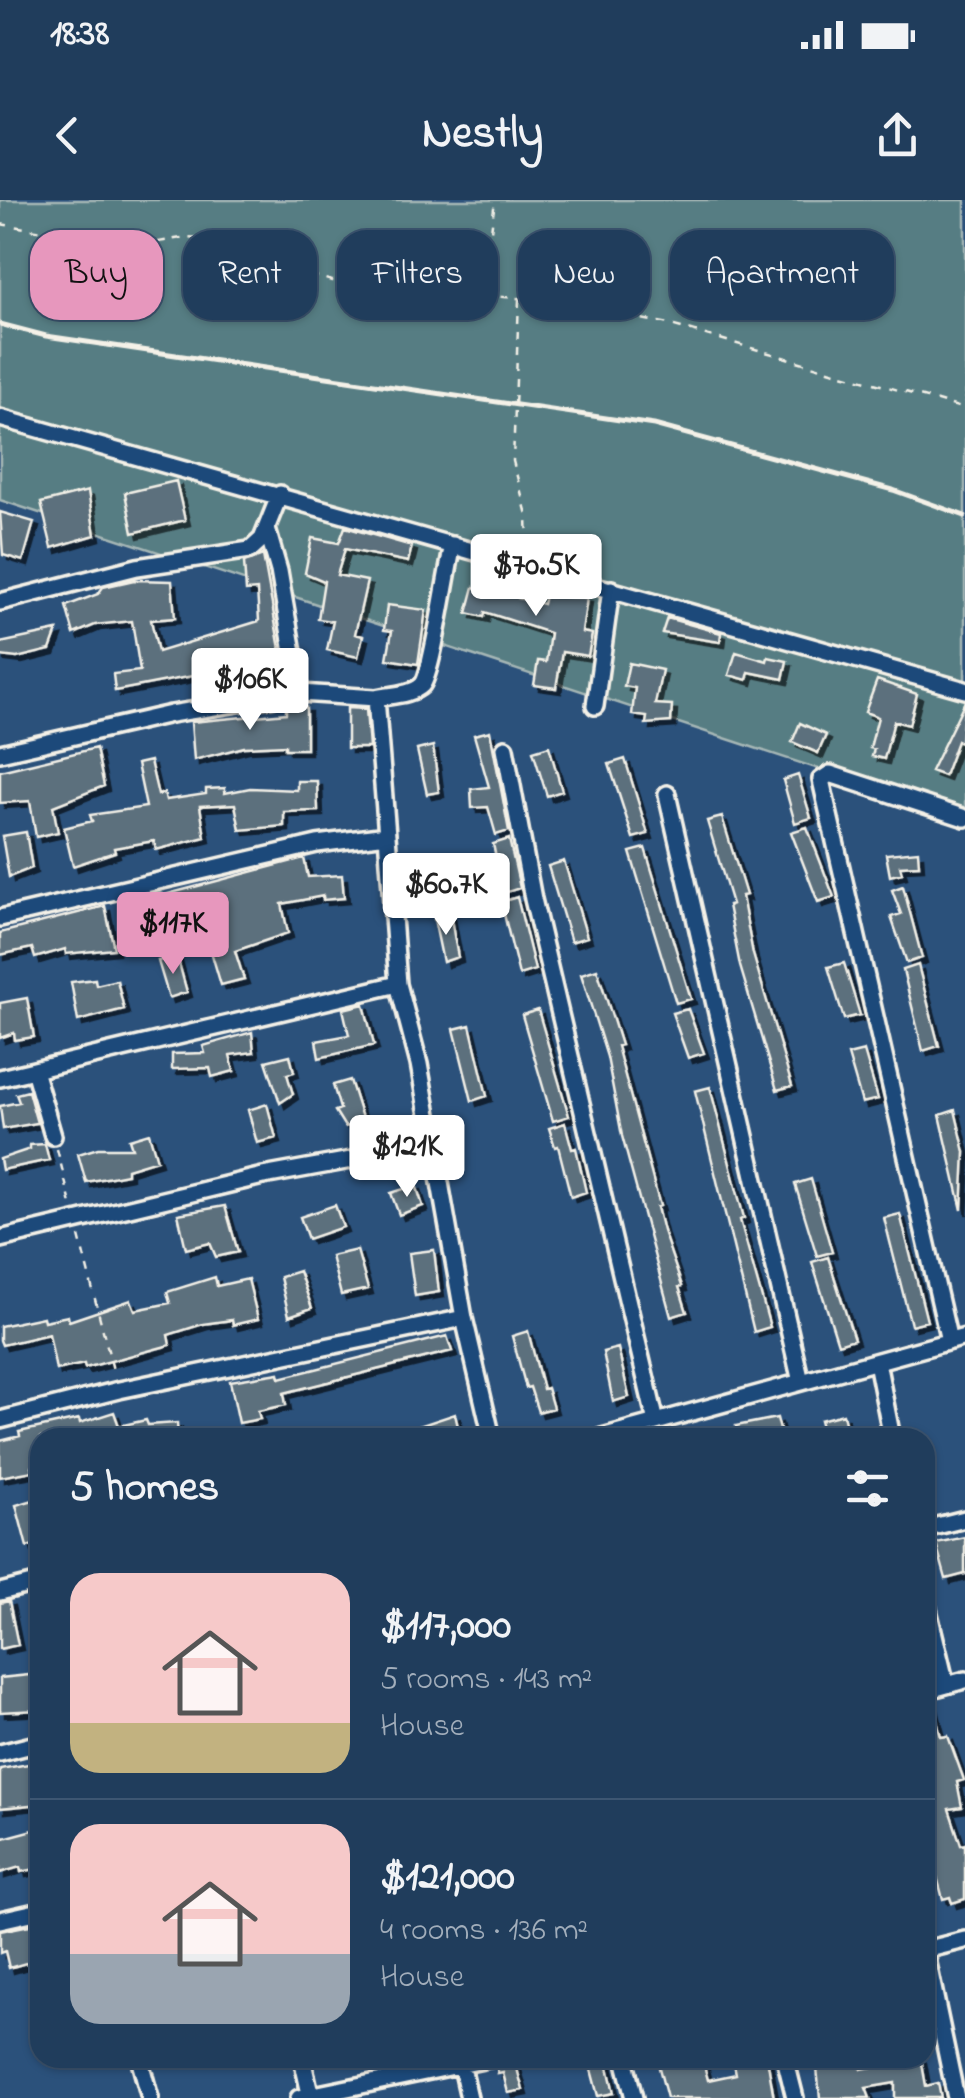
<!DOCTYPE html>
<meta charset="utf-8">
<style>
body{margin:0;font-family:"Indie Flower",sans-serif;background:#284462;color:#f1f3f6;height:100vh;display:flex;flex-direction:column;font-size:38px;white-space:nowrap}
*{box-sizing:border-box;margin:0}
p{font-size:32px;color:#a2aebb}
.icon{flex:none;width:55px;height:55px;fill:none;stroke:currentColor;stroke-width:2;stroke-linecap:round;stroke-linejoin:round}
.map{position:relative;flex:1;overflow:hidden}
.details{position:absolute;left:30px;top:1228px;width:905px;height:640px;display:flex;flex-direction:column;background:#203d5c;border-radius:30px;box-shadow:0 2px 8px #0004,0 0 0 2px #3d5672}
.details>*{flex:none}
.hud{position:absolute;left:30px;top:30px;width:905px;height:90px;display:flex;gap:20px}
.price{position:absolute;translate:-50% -85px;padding:0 22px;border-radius:10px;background:#fff;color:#222;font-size:32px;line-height:65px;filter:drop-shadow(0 2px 5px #0008)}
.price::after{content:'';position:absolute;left:50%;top:60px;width:30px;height:22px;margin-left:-15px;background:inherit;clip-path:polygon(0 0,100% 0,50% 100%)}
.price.active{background:#e797bd;color:#111}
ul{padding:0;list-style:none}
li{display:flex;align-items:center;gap:30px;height:250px;padding:0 40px}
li+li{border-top:2px solid #3d5672}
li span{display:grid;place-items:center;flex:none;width:280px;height:200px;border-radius:30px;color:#555}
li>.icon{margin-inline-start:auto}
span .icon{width:120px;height:120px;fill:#fffc;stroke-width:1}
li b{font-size:42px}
h2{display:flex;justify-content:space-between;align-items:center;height:120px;padding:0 40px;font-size:42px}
.pill{padding:0 35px;border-radius:30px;background:#203d5c;box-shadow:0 2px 8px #0004,0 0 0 2px #3d5672;font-size:35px;line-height:90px}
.pill.active{background:#e797bd;color:#111}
.status{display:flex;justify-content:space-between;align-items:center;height:70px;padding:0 50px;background:#203d5c;direction:ltr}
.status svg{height:28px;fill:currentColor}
header{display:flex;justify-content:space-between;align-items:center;height:130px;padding:0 40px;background:#203d5c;font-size:45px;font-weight:700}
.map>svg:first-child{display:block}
</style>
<div class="status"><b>18:38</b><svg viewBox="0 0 49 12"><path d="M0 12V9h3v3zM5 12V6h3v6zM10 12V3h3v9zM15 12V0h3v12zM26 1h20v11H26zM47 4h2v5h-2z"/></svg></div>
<header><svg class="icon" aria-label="back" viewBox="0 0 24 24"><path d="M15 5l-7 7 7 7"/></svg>Nestly<svg class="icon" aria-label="share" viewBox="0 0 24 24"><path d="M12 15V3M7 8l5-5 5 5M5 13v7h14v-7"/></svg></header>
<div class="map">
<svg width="965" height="1898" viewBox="0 0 965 1898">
<defs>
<filter id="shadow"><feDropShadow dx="5" dy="5" stdDeviation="0" flood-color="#0009"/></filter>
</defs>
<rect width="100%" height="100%" fill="#2b517b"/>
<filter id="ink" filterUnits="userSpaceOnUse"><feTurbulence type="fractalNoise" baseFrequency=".01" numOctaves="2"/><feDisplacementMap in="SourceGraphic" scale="20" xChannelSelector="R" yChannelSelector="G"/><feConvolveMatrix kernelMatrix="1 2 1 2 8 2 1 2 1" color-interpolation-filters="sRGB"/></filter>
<g filter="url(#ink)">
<path fill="#577d83" stroke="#a6b7b6" stroke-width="2.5" d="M0 0H965V617L0 300Z"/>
<path fill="#5c6f7d" stroke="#f4f1e8" stroke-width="2.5" filter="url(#shadow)" d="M176 281 185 320 133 333 125 293Z
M88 291 95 335 52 348 41 303Z
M0 312 34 322 23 361 3 355Z
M345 327 412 346 408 362 345 349 337 375 367 381 355 434 363 436 358 457 327 450 333 421 318 419 324 381 305 373 312 338 339 343Z
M263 355 282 460 262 462V456L198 475 115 491 113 474 140 471 132 421 95 425 74 434 66 406 98 394 103 387 134 380 172 381 175 418 151 420 158 452 259 421 257 390 246 391 244 362Z
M487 367 523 377 518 398 543 404 545 396 587 398 582 432 592 434 588 456 562 452 556 488 534 485 538 461 546 462 550 433 485 412 484 417 467 413 474 387 481 389Z
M387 405 426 410 418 464 387 459 392 431 384 430Z
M667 418 721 433 720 442 662 433Z
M57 431 50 450 17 458 0 456V443Z
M736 452 767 461 768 457 787 461 783 479 749 472 747 480 729 475Z
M629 463 662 470 655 504 672 505 671 522 646 524 647 517 632 515 635 488 624 486Z
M877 480 917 494 909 525 894 521 884 559 872 556 874 549 870 548 878 517 865 512Z
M965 501 961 543 957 541 944 576 931 571Z
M286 507H306V549H285V545L244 547 194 560 191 522 286 513Z
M347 508 366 509 369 548H347Z
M800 523 826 535 818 553 792 542Z
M490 531 509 631 496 635 488 607 472 608 471 589 489 587 474 535Z
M433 546 439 592 427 594 417 550Z
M549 546 562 591 547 596 533 551Z
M96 548 104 586 53 606 58 632 36 637 30 601 0 603V571Z
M625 559 648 634 633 638 609 564Z
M150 561 158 595 164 593 166 600 206 594V589L225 588V593L250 588 297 590V581H317L318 611 284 612V626L240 630 235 604 200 606 205 637 156 650 154 641 114 648 115 652 73 666 64 628 92 621 90 615 146 607 137 564Z
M798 575 811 618 795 623 783 580Z
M722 617 746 695 742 696 753 754 792 886 777 890 740 766 728 705 732 704 707 621Z
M807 627 834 697 818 702 791 632Z
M26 632 32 668 9 677 2 636Z
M509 639 520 688 504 693 493 644Z
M645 648 691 799 676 803 630 652Z
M918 651 919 665 900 666 902 673 890 676 886 654Z
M304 658 308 677 342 675 344 698 323 700V696L282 704 288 733 235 751 244 779 221 785 202 721 152 736 144 705 154 703 153 698Z
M564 661 587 737 571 742 548 666Z
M903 686 922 758 907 763 891 717 901 714 892 690Z
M517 697 535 770 519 775 501 702Z
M105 706 114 749 66 754 65 749 35 758 32 748 0 755V733Z
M450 714 458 757 443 762 434 719Z
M177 756 187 792 169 798 158 761Z
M844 763 860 815 844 819 828 767Z
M918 765 939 846 923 851 903 770Z
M597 769 621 845 617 846 660 1006 657 1007 663 1031 682 1086 679 1087 687 1112 671 1117 622 936 607 857 581 774Z
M95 779 96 785 117 780 124 809 78 821 71 782Z
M27 798 34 837 15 840 14 833 0 838V803Z
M364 804 374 845 319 858 316 841 349 835 343 809Z
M688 809 704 853 688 858 672 813Z
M538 810 569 916 553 921 522 815Z
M470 825 487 896 472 901 454 829Z
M252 832 254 852 230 855 234 871 212 877 210 868 172 869V854L205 853 203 846Z
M864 851 878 899 862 903 848 855Z
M290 855 294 872 287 874 293 894 280 903 266 861Z
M350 880 363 921 345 927 335 911 340 909 333 885Z
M710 887 744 1018 740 1020 770 1127 754 1132 695 891Z
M28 891 37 923 3 929 0 906 19 902 16 894Z
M267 904 276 938 257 943 248 910Z
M955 910 965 952 962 1010 940 915Z
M565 923 572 949 576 948 586 992 571 997 558 946 555 947 549 928Z
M149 933 157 960 127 969V974L86 982 78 954 98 948H132L129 939Z
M45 944 49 960 2 970 0 959 30 949V945Z
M811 979 832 1052 817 1056 795 984Z
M416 985 423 1006 399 1015 391 993Z
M335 1005 343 1027 308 1039 300 1017Z
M225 1006 238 1052 216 1057 210 1043 186 1049 178 1014Z
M900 1014 927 1121 911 1125 884 1018Z
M357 1050 368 1089 341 1095 331 1056Z
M434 1050 439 1092 415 1096 409 1053Z
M828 1057 854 1139 838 1144 812 1062Z
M299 1071 312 1108 289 1116 280 1077Z
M215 1077 217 1086 248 1079 258 1119 233 1125 232 1120 203 1124 168 1135 170 1145 85 1168 84 1164 56 1170 49 1134 2 1145 0 1140V1126L43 1117 44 1121 68 1116 69 1121 131 1100 135 1110 170 1103 167 1092Z
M528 1131 543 1189 547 1188 553 1208 538 1212 530 1187 526 1188 512 1136Z
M447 1136 452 1151 284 1193 286 1205 258 1211 260 1219 239 1223 230 1181 279 1173 280 1178Z
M618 1148 629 1197 613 1202 603 1152Z
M114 1212 119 1226 146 1220 148 1225 177 1223 178 1238H40V1264L32 1266 33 1271 0 1277V1241L20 1236 19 1232 79 1219 80 1223Z
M455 1214 459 1231 435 1238H398V1233Z
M843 1214 849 1238H825L820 1220Z
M777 1218 782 1238H722V1233L737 1230 736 1226Z
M37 1299 40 1343 27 1347 16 1305Z
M965 1337V1374L946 1379 936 1343Z
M9 1401 18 1445 0 1449V1403Z
M40 1474V1510L0 1512V1478Z
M932 1501 941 1537 948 1536 964 1580 957 1582 962 1607 949 1609 961 1645 965 1644V1699L952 1703 950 1697 943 1699 925 1632V1502Z
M40 1562V1604L0 1608V1569Z
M37 1629 40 1668 21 1672 20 1667 0 1673V1639Z
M40 1723V1759L9 1768 5 1751 0 1753V1731Z
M514 1858 523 1890 508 1893 503 1873 498 1874 497 1868 504 1859Z
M588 1858H606L614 1893 598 1896Z
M686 1858H702L708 1880 736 1874 733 1858H767L774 1898H667L658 1864Z
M816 1858H859L861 1869 921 1858 926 1886 938 1883 941 1898H895V1883L866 1888 870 1898H820Z"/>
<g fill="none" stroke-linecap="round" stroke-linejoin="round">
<g stroke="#f4f1e8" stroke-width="22">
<path id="street" d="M0 218 965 490
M267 329 279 371 300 493
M0 402 137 367 250 350 262 339 280 294
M376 498C390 495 412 495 422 485 432 475 447 368 453 345
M595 506 611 389
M505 548 533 699 656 1222
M0 553 171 514 300 493 376 498 387 635
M667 594 801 1182
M0 718 317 644 387 635 398 784 419 864 464 1118 492 1238
M34 870 53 936
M0 878 398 784
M0 1039 263 976 434 945
M949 1141 821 580 830 574 965 618
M877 1162 892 1238
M0 1220 119 1190 464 1118
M598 1238 965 1137
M925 1329 965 1319
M0 1392 40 1382
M925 1397 946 1485
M925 1491 965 1480
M0 1553 40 1543
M0 1720 40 1711
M925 1749 956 1898
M925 1750 965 1740
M139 1858 150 1898
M302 1858 311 1898
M460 1858 469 1898
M624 1858 634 1898
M785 1858 795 1898
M299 1898 493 1858"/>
</g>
<path stroke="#f4f1e8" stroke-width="2.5" stroke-dasharray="8 8" stroke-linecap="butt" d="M0 24 136 46 187 37 227 40 287 68 332 81 526 99 664 123 965 209
M483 94 495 0
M519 99 513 261 527 315 528 349
M57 949 71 1004
M79 1036 114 1174"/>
<use href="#street" stroke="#1f4a7a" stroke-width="15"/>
<path stroke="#f4f1e8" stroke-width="5" d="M0 124 46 136 654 225 893 290 965 316"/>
</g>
</g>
</svg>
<b class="price" style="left:536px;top:419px">$70.5K</b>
<b class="price" style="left:250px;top:533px">$106K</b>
<b class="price" style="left:446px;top:738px">$60.7K</b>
<b class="price active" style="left:173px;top:777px">$117K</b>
<b class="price" style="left:407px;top:1000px">$121K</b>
<div class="hud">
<a class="pill active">Buy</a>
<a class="pill">Rent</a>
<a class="pill">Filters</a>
<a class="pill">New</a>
<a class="pill">Apartment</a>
</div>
<section class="details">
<h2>5 homes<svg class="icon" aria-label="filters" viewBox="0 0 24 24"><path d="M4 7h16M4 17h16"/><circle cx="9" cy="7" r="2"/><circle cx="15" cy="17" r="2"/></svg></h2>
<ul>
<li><span style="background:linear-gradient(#f6c9c9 75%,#c2b280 0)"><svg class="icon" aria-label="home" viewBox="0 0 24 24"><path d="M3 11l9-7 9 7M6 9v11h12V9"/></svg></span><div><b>$117,000</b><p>5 rooms · 143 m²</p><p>House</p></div></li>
<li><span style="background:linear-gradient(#f6c9c9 65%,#9aa5b1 0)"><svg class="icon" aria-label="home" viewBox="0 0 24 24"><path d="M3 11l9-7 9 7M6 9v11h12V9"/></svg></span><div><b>$121,000</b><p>4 rooms · 136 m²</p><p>House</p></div></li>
</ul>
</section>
</div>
